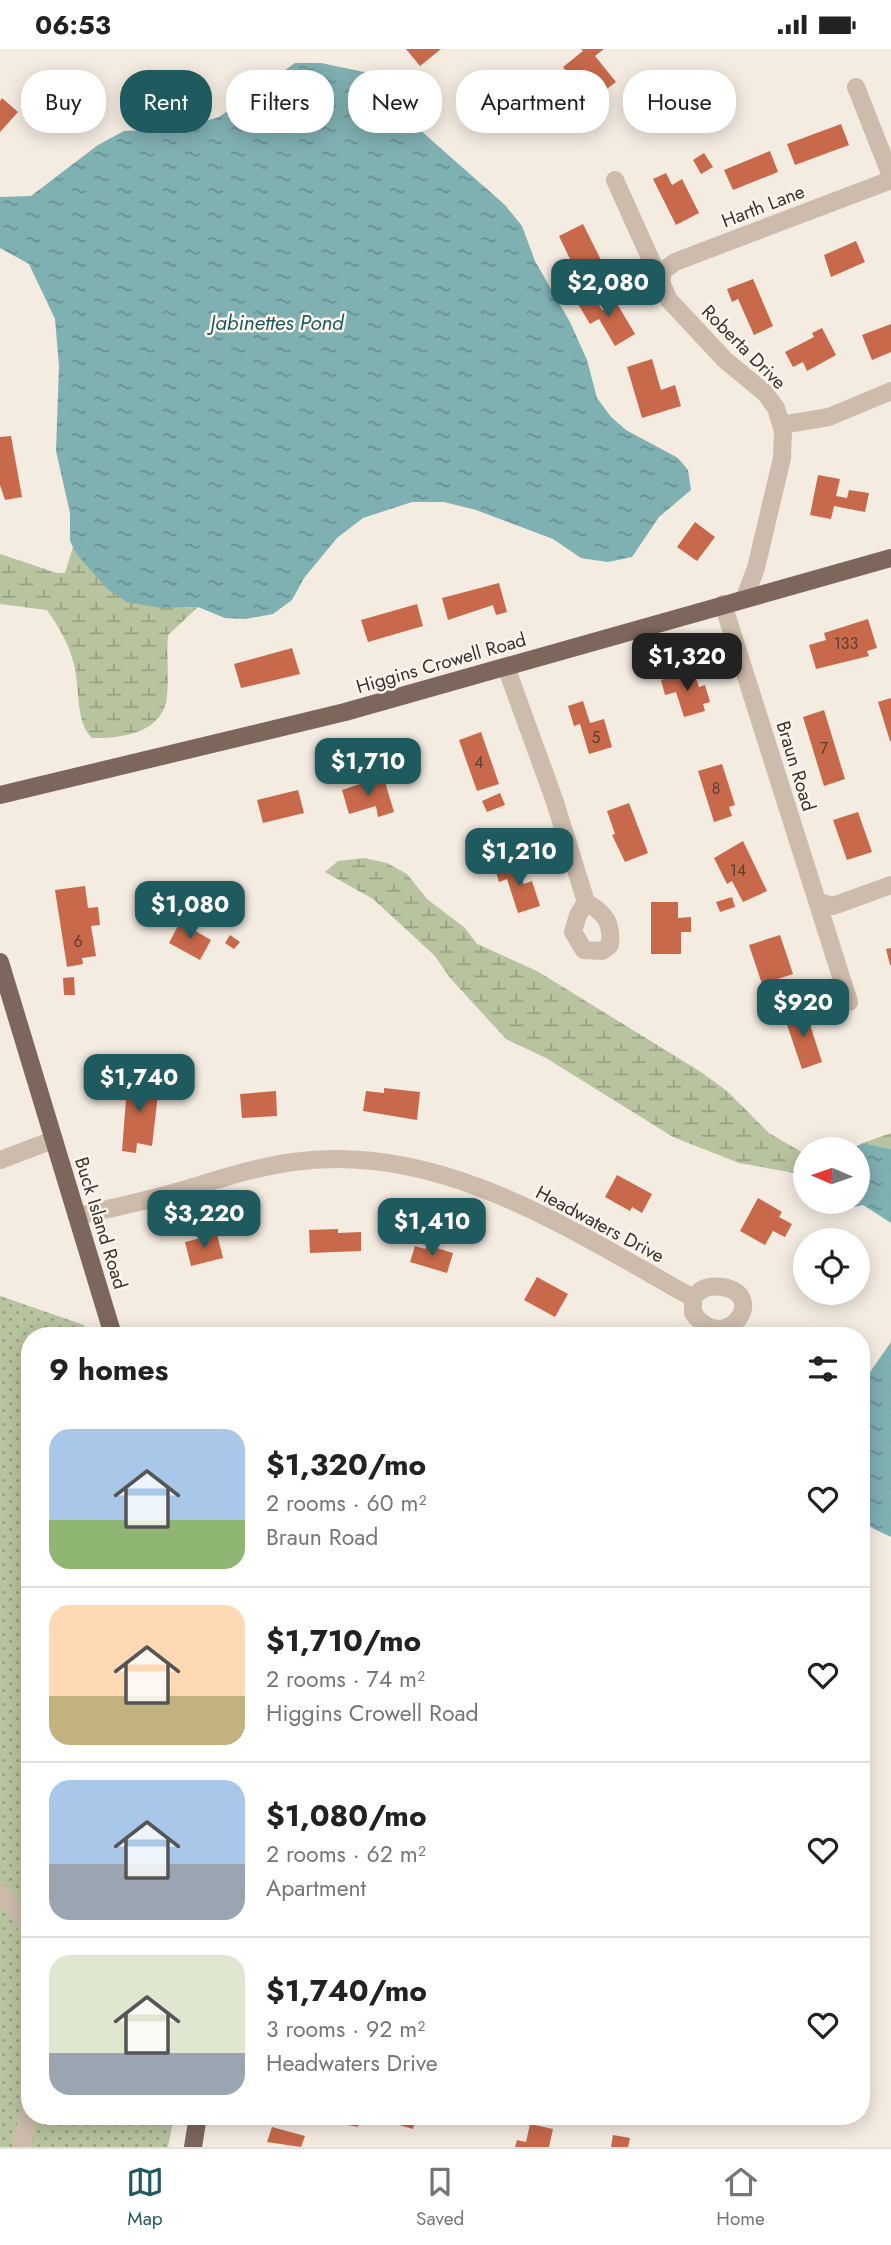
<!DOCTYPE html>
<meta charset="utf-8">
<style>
body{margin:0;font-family:Jost,sans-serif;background:#f2f2f2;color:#222;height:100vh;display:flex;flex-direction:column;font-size:26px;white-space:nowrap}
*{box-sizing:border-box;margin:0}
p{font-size:23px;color:#767676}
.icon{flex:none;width:38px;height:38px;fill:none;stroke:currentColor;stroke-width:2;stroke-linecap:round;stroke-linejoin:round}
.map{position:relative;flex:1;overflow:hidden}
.side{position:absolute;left:21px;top:1278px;width:849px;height:798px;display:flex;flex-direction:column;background:#fff;border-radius:28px;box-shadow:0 4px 18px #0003}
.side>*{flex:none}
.hud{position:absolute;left:21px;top:21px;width:850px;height:63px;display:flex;gap:14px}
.needle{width:46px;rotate:272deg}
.controls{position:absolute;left:793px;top:1088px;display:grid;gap:14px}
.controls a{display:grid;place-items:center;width:77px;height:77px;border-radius:50%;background:#fff;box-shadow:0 4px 18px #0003;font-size:35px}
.price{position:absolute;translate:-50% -60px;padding:0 16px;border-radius:14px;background:#1f5a5e;color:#fff;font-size:23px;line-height:46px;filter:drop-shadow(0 2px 4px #0008)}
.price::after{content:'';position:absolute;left:50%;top:42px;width:21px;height:16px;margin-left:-10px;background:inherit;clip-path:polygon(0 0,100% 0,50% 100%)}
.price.current{background:#222;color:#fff}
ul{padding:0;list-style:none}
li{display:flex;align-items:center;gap:21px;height:175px;padding:0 28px}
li+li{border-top:2px solid #e0e0e0}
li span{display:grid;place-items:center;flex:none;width:196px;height:140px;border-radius:21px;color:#555}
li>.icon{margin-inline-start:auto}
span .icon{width:84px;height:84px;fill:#fffc;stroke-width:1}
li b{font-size:30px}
h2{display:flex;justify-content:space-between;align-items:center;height:84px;padding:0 28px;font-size:30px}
.tag{padding:0 24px;border-radius:28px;background:#fff;box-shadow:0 4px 18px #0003;font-size:24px;line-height:63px}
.tag.current{background:#1f5a5e;color:#fff}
.status{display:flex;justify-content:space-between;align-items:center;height:49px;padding:0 35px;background:#fff;direction:ltr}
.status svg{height:19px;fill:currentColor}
.tabs{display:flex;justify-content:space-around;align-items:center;height:98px;border-top:2px solid #e0e0e0;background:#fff;font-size:19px;color:#767676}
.tabs a{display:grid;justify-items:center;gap:4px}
.tabs .current{color:#1f5a5e}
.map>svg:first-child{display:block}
</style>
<div class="status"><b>06:53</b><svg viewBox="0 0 49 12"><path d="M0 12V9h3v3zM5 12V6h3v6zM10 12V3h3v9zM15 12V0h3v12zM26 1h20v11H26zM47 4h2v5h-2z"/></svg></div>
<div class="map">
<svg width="891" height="2098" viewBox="0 0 891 2098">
<defs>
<pattern id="wetland-marsh" width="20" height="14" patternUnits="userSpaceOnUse" patternTransform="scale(1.75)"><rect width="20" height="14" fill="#b8c4a0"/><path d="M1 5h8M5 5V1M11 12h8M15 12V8" fill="none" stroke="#97a083"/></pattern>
<pattern id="park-dots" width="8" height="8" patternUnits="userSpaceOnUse" patternTransform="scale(1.75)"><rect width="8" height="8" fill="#b8c4a0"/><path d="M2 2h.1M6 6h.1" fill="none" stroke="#97a083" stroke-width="1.8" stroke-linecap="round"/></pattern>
<pattern id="water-ripples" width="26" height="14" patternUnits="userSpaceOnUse" patternTransform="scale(1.75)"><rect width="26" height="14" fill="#7fb0b2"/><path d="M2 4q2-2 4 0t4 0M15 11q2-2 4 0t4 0" fill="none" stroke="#699091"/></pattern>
</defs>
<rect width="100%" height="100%" fill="#f4ebe1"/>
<path fill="url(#wetland-marsh)" d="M73 498 106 539 160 559 198 558 168 586C166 607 170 632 166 653 160 684 119 690 92 689 75 673 80 638 74 615 69 595 59 578 47 561L0 555V505L57 524H65Z
M364 809 387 814 407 825 427 850 465 879 477 895 537 922 701 1023 727 1042 769 1084 805 1105V1126L739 1114 673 1088 546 1009 506 990 450 929 435 907 396 871 373 850 325 823 338 812Z
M891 1084V1100L863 1094Z"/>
<path fill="url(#park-dots)" d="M0 1247 84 1276 87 1286H30V2067H174L168 2098H0Z"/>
<path fill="url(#water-ripples)" d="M295 14H321L364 23 382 32 396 55 420 81 505 156 522 177 535 212 570 273 587 311 597 349 611 368 626 381 678 409 688 421 691 441 659 468 632 508 608 513 581 509 553 490 476 461 444 453H412L363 469 337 489 304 529 292 551 273 565 245 570 225 569 198 558 160 559 127 553 106 539 76 504 70 492V464L56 402 59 317 55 270 29 215 0 199V148L31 147 98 96 124 82 177 80 219 68Z
M863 1094 891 1100V1174L863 1156 845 1160 839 1153H858V1101H850Z
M891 1293V1488L872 1479 861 1469V1336Z"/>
<path fill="#c8694b" d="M406 0H441L420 17Z
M581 0H604L595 7 616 33 596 48 589 39 579 47 574 41 579 38 563 18 583 2Z
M2 49 18 63 0 83V52Z
M681 61H692L691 74 679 73Z
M841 75 849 96 795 116 787 95Z
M770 102 778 123 733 141 724 121Z
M704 104 713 118 701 125 693 111Z
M666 124 672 136 682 130 699 164 676 176 653 130Z
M583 175 603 215 578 227 559 187Z
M856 192 865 213 831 228 824 206Z
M753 230 773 277 754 286 738 250 732 253 727 240Z
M593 246 602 261 616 253 635 285 615 297 599 270 590 275 578 255Z
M891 275V303L872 311 862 286Z
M822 279 836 306 807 322 803 313 793 318 785 303 814 288 812 284Z
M652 310 661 341 675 336 681 357 642 369 627 318Z
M11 387 22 448 5 451 0 436V388Z
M818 426 840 430 836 447 847 449 849 441 869 444 865 463 834 457 831 470 810 466Z
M695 473 715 488 697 512 677 498Z
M499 534 507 563 496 566 493 556 448 571 442 549Z
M417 555 423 577 368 593 361 571Z
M868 570 877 599 867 602 869 607 816 620 809 596 826 591 824 584Z
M292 599 300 625 241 639 234 615Z
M693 621 699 638 705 636 710 653 703 655 705 662 684 668 676 643 665 646 661 631Z
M891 649V692H890L878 653Z
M583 652 590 674 604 670 612 698 589 705 580 675 574 677 568 657Z
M824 661 845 730 824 737 803 668Z
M481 683 499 735 477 742 459 691Z
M722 715 735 756 729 758 732 767 714 773 698 722Z
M372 731 374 736 385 733 394 763 378 768 376 757 349 765 342 741Z
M298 741 304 764 263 774 257 751Z
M500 744 505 756 487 763 482 752Z
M629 754 648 804 625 813 612 786 615 785 607 762Z
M858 763 872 803 847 811 833 771Z
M743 792 767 842 743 853 732 832 727 835 714 809Z
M517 813 524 835 532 832 540 857 518 864 507 830 499 833 495 820Z
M85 837 88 859 98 858 100 876 91 877 96 907 82 909 83 915 67 918 55 841Z
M732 848 735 858 720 863 716 853Z
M651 853H678V869L691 868V883H681V905H651Z
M180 873 211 891 200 911 169 894Z
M230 886 240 893 234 900 225 894Z
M780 886 793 925 762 935 749 896Z
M891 899V916H890L886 900Z
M74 928 75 946H64L63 929Z
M805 960 822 1013 802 1020 784 967Z
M128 1024 138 1025 137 1033 159 1036 152 1097 137 1094 136 1104 122 1102Z
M384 1039 420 1043 417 1071 363 1062 366 1042 384 1044Z
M276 1042 277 1067 242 1069 240 1045Z
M617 1126 652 1145 642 1164 632 1158 630 1162 605 1148Z
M758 1149 782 1163 779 1168 792 1175 785 1188 773 1182 765 1196 740 1182Z
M338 1180V1184L361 1183V1202L310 1204 309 1181Z
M217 1185 223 1209 191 1217 185 1193Z
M427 1196 453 1204 447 1224 410 1213 415 1197 425 1200Z
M537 1228 568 1245 555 1268 524 1251Z
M346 2067H361L358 2078 343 2075Z
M368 2067H416L413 2080Z
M530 2075 553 2080 549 2098H515L517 2091 526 2093Z
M272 2078 305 2087 301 2098 267 2093Z
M613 2086 630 2089 628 2098H611Z"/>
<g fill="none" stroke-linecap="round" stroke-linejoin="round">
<path stroke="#cdbbac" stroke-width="18" d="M856 38 891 127
M615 131 669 251 725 311 765 344 776 359 783 382 782 409 756 519 745 548
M661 233 663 222 675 213 891 131
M781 376 829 368 891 342
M723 555 849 953
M506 618 554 750 586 853 578 866 573 883 584 901 602 902 610 896C612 873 605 864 586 853
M817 852 833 857 891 836
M0 1111 53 1091
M77 1167C112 1159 146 1152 180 1142 217 1131 255 1118 293 1113 440 1092 571 1181 693 1249V1264C726 1309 770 1245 722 1238 709 1236 701 1239 693 1249
M0 1845 20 1864 30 1885
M21 2098 30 2060"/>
<path stroke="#7d675c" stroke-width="18" d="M0 746 345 663 891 509
M0 913 113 1286
M193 2098 198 2067"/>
</g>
<g text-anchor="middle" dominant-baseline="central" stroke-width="5" stroke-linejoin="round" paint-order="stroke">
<g font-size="16" fill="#5e3e33">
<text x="846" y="594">133</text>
<text x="596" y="688">5</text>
<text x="824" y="699">7</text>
<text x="479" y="713">4</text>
<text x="716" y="739">8</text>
<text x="738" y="821">14</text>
<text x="78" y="892">6</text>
</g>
<g font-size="19" fill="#3b302b" stroke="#fbf5ee">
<text transform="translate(763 157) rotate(-21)">Harth Lane</text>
<text transform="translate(744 298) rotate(45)">Roberta Drive</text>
<text transform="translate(441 614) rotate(-16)">Higgins Crowell Road</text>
<text transform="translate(796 717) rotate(73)">Braun Road</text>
<text transform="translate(101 1174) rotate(73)">Buck Island Road</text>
<text transform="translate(600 1175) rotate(28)">Headwaters Drive</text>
</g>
<g font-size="21" font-style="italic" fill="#1f5a5e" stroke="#fbf5ee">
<text x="277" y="274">Jabinettes Pond</text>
</g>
</g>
</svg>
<div class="controls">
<a><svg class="needle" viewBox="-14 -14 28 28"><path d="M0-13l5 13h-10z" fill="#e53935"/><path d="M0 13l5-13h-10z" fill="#767676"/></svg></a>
<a><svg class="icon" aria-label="locate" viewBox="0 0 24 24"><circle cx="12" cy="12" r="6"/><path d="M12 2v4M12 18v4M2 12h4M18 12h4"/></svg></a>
</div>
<b class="price" style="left:608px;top:270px">$2,080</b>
<b class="price current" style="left:687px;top:644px">$1,320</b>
<b class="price" style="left:368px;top:749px">$1,710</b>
<b class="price" style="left:519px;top:839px">$1,210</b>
<b class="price" style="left:190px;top:892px">$1,080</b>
<b class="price" style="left:803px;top:990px">$920</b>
<b class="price" style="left:139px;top:1065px">$1,740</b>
<b class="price" style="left:204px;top:1201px">$3,220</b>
<b class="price" style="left:432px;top:1209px">$1,410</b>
<div class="hud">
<a class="tag">Buy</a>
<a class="tag current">Rent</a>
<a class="tag">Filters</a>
<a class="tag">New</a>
<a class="tag">Apartment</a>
<a class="tag">House</a>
</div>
<section class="side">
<h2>9 homes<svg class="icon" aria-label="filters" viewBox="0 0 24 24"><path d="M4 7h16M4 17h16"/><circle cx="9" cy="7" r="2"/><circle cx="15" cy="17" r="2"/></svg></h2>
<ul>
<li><span style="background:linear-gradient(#a9c7e8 65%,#8fb573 0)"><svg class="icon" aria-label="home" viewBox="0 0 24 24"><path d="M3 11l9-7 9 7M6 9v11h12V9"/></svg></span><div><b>$1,320/mo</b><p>2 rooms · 60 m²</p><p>Braun Road</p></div><svg class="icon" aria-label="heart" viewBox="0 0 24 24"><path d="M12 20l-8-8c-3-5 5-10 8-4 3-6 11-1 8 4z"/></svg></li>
<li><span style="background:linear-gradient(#ffd9b3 65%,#c2b280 0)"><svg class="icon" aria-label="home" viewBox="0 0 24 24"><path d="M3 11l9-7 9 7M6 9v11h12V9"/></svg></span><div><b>$1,710/mo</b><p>2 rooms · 74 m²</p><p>Higgins Crowell Road</p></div><svg class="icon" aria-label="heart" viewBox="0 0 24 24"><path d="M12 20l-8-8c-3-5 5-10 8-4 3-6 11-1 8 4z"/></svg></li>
<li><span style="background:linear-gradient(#a9c7e8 60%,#9aa5b1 0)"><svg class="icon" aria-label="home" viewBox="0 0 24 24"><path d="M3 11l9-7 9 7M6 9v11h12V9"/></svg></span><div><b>$1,080/mo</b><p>2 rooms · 62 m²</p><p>Apartment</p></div><svg class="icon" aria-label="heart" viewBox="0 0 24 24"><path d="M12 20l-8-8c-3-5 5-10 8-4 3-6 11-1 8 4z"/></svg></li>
<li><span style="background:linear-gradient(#dfe7d0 70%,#9aa5b1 0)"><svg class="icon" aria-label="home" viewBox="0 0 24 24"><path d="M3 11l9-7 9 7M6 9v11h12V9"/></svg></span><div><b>$1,740/mo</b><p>3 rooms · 92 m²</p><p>Headwaters Drive</p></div><svg class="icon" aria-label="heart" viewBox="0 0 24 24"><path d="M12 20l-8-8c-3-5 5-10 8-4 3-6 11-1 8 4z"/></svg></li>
</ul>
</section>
</div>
<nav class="tabs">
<a class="current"><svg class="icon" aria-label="map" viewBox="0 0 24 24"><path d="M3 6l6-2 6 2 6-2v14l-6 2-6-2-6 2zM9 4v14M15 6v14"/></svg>Map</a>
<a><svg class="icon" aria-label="saved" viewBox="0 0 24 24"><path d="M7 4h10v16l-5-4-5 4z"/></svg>Saved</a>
<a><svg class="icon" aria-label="home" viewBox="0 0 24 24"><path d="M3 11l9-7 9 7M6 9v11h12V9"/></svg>Home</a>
</nav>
